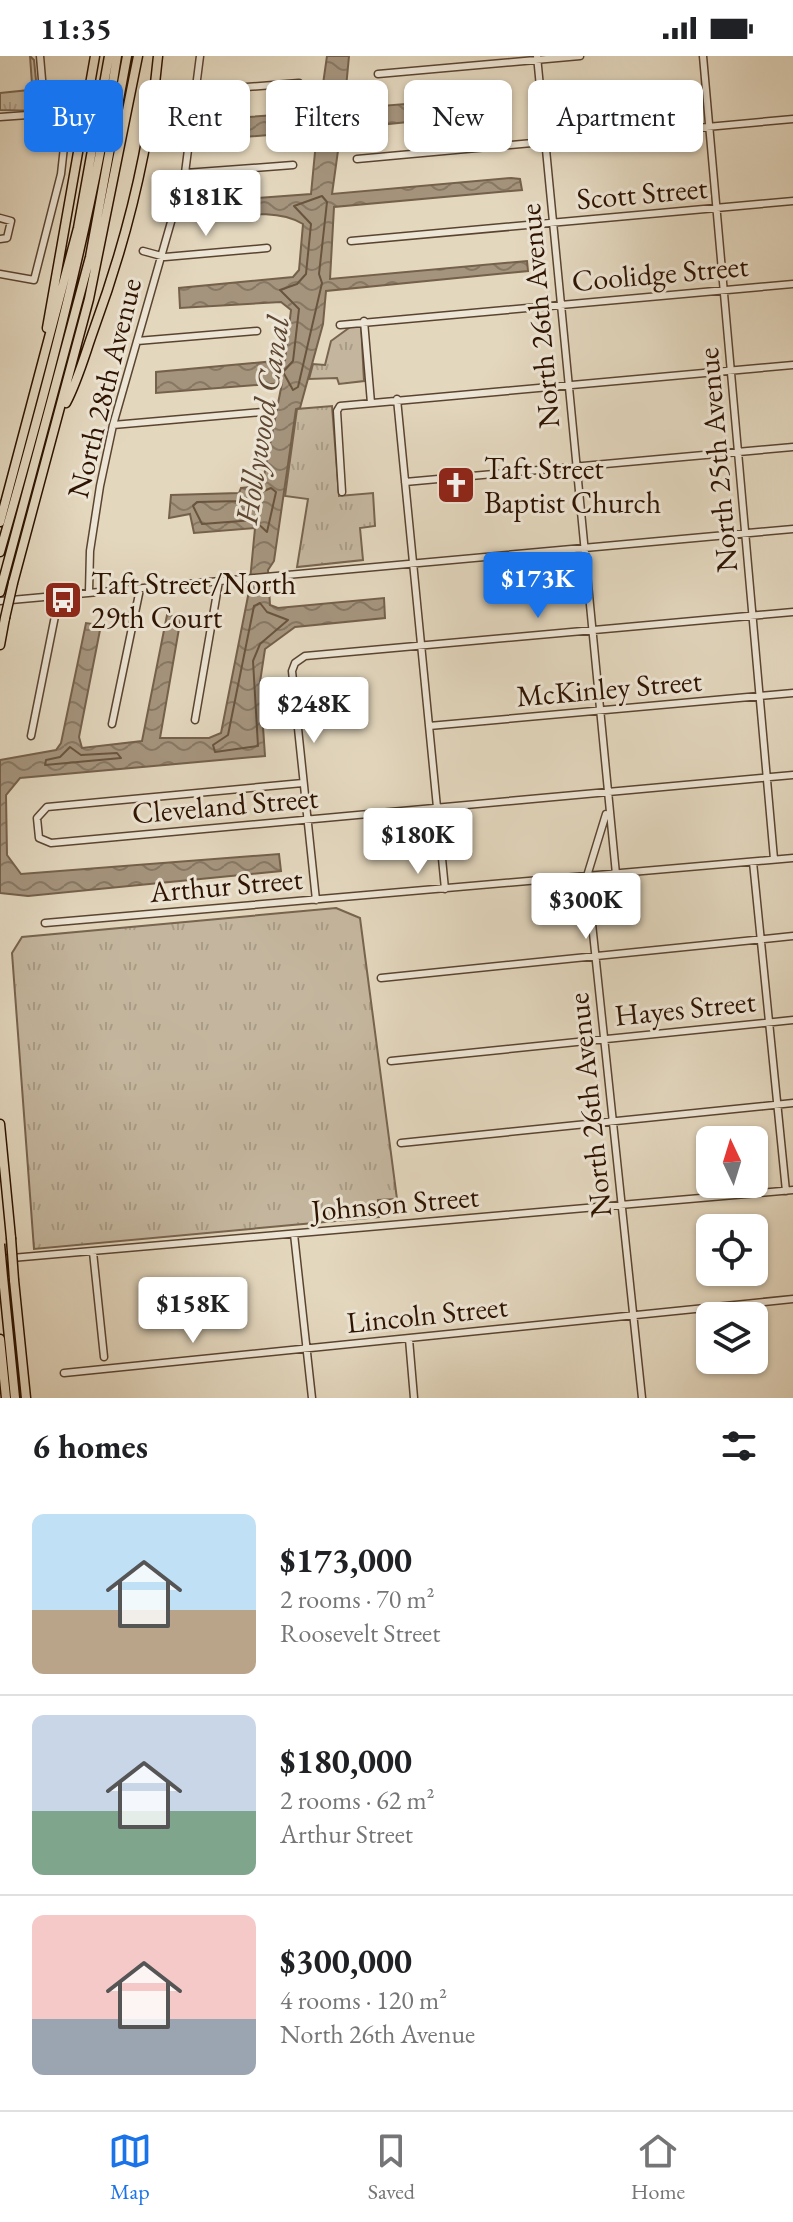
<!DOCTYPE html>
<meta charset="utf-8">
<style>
body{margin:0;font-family:"EB Garamond",serif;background:#f6f6f6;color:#202124;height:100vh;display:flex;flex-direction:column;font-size:30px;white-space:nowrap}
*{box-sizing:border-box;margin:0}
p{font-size:26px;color:#757577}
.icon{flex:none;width:44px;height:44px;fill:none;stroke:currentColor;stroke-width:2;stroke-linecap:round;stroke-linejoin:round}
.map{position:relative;height:1342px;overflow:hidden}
.sheet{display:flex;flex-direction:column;background:#fff;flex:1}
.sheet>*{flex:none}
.top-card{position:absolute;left:24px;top:24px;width:746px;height:72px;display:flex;gap:16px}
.needle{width:52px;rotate:356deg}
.tools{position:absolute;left:696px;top:1070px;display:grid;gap:16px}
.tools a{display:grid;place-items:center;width:72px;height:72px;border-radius:12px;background:#fff;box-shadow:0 2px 6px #0004;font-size:40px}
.price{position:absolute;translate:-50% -68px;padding:0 18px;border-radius:8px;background:#fff;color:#222;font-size:26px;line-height:52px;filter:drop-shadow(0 2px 4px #0008)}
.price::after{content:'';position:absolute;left:50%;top:48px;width:24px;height:18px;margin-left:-12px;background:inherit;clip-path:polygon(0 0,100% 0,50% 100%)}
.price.on{background:#1a73e8;color:#fff}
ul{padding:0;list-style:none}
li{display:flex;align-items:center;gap:24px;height:200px;padding:0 32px}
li+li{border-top:2px solid #e0e0e0}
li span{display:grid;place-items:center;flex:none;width:224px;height:160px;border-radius:12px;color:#555}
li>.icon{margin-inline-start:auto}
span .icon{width:96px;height:96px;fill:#fffc;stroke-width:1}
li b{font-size:34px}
h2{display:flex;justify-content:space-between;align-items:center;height:96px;padding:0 32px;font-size:34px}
.chip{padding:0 28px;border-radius:12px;background:#fff;box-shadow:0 2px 6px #0004;font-size:28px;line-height:72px}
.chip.on{background:#1a73e8;color:#fff}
.status{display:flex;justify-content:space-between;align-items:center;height:56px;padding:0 40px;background:#fff;direction:ltr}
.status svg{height:22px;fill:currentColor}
.tab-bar{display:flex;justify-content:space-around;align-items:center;height:112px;border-top:2px solid #e0e0e0;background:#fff;font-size:22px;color:#757577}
.tab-bar a{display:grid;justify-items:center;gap:4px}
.tab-bar .on{color:#1a73e8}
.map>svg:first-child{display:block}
</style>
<div class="status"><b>11:35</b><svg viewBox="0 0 49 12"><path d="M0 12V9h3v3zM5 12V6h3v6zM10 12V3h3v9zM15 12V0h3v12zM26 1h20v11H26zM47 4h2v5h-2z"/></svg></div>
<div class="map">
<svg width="793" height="1342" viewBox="0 0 793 1342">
<defs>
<pattern id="grass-tufts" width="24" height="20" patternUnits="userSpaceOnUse" patternTransform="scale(2)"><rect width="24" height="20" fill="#c4b69e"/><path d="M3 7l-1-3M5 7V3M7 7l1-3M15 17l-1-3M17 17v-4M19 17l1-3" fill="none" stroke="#a99c86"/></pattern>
<pattern id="water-waves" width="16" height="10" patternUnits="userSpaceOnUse" patternTransform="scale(2)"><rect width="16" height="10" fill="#a5947d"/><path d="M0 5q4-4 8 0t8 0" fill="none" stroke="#877864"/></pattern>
</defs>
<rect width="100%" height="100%" fill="#e3d7be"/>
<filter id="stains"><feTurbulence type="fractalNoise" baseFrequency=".0025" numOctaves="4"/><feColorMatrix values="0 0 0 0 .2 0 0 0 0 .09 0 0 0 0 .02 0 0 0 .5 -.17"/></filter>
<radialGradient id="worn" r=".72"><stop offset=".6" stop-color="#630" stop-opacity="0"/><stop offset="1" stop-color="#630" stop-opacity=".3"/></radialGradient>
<path fill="url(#grass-tufts)" stroke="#78644f" stroke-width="2" d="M30 0 34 4 39 55 0 54V37L29 34 32 28Z
M353 269H361L364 325 339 328 337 322 309 323 313 308 325 309 331 285Z
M332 350 339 440 373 437 375 470 360 472 363 504 297 511 308 443 285 440 297 353Z
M336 852 360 862 397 1143 378 1144 379 1161 34 1193 12 897 22 881Z"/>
<path fill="url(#water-waves)" stroke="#75604b" stroke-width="2" d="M327 0H349L344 53 493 41 501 42 505 56 341 73 332 138 511 122 520 123 522 134 334 151 330 223 527 205 528 215 326 235 323 268 300 352 296 353 274 505 268 514 270 549 278 552 384 542 385 562 295 571 265 593 260 626 265 700 20 722 6 739 7 799 21 818 279 798 281 815 28 840 0 837V704L56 694 61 687 86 567 101 569 79 681 82 692 142 685 167 559 181 561 160 682H209L221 677 249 535 255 472 194 477 190 458 169 462 171 439 239 437 241 432 262 430 282 327 156 337V316L285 304 291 254 281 246 180 252 179 232 293 221 299 214 303 168C274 151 236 161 203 163V146L311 138 317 75 219 83V63L319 56Z"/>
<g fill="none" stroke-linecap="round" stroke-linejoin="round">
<path stroke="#69543e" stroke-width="2" d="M322 140 327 146 319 218 322 227 298 331 293 334 283 316 293 305 299 253 280 234 297 228 306 218 311 168 294 150Z
M271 432 276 436 267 476 254 464 202 468 193 450 197 446 240 445Z
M260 547 267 556 288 564 260 588 253 605 258 690 215 696 213 689 228 679 254 550Z
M70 691 81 699 117 697 121 702 45 709 46 704 60 701Z"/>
<g stroke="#5a4430" stroke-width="9">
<path id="minor" d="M537 0 616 818
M703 0 774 803
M378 18 580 0
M195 35 299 27
M0 61 42 58 67 64
M357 103 793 63
M185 117 293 109
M0 162 11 165 7 182 0 183
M351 185 793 145
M143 195 165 201 267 192
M0 218 34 224 61 118 67 64 72 53 69 47 43 35 40 0
M364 265 371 347
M340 269 793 228
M137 285 257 275
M397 343 445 833
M113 369 273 355
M405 426 793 391
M342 436 337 355 340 350 793 309
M89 536 90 495 100 430 113 369 185 117 200 0
M0 545 793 473
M195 664 219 525
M112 668 140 533
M429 670 793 637
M31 680 59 540
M303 727 47 751 37 762 39 782 51 787 793 719
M606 758 587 820 642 1342
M753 806 786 1135
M316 844 292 615 295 607 305 600 793 556
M45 867 793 802
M381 922 793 880
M391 1005 793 964
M401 1087 793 1047
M294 1178 312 1342
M93 1196 104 1301
M0 1203 793 1134
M409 1283 414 1342
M64 1317 793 1243"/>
</g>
<g stroke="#2d1300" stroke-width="11">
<path id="highway" d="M47 272 95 0
M66 347C78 324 85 298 94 273 127 183 149 95 158 0
M0 466 78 172 109 0
M0 496C47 332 91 168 117 0
M13 527 89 243 138 0
M0 536 90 201 127 0
M0 589 5 562
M0 1068 11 1182
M3 1221 15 1342
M14 1224 26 1342
M0 1283 6 1342"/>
</g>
<use href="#minor" stroke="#ede5d5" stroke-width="6"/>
<use href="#highway" stroke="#e3d7be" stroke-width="8"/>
<g stroke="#2d1300" stroke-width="11" stroke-linecap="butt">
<path id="highway-bridge" d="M5 562 13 527
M11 1182 14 1224
M0 1188 3 1221"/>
</g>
<use href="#highway-bridge" stroke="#e3d7be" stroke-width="8"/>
</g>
<defs>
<g id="church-square" transform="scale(2)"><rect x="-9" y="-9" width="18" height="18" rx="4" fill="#8f2418" stroke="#ede5d5"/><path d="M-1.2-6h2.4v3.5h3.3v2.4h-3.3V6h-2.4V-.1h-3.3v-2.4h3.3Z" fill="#fff"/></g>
<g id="bus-square" transform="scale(2)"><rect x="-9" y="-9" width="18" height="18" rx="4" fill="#8f2418" stroke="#ede5d5"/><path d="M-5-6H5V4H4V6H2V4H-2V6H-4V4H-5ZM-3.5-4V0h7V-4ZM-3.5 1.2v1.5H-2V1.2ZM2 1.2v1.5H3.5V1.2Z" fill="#fff"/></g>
</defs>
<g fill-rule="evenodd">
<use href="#church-square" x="456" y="429"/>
<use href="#bus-square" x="63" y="544"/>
</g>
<g text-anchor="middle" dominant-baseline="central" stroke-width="6" stroke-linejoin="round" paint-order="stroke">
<g font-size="30" fill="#2d1300" stroke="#ede5d5">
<text transform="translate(642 137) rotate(-5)">Scott Street</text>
<text transform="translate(660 217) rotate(-5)">Coolidge Street</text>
<text transform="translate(539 260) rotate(-95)">North 26th Avenue</text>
<text transform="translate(104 332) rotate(-76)">North 28th Avenue</text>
<text transform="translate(717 404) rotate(-95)">North 25th Avenue</text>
<text transform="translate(609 632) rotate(-5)">McKinley Street</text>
<text transform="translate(225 749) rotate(-5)">Cleveland Street</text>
<text transform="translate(226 829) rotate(-5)">Arthur Street</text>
<text transform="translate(685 952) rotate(-6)">Hayes Street</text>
<text transform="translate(589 1049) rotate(-96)">North 26th Avenue</text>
<text transform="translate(395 1147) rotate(-5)">Johnson Street</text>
<text transform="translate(427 1258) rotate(-6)">Lincoln Street</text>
</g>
<g font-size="30" fill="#2d1300" stroke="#ede5d5" text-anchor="start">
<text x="484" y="412">Taft Street<tspan x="484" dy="34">Baptist Church</tspan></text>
<text x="91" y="527">Taft Street/North<tspan x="91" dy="34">29th Court</tspan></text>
</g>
<g font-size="32" font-style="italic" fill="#5d4732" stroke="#ede5d5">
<text transform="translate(262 364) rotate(-81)">Hollywood Canal</text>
</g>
</g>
<rect width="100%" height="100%" filter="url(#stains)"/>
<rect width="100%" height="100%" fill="url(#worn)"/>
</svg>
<div class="tools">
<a><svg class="needle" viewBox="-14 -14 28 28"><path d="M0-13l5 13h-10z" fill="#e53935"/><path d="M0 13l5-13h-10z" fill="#757577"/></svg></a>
<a><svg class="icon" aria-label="locate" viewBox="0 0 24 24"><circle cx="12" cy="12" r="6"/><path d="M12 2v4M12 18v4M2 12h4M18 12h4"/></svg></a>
<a><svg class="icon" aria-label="layers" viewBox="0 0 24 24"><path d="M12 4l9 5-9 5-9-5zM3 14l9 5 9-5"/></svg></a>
</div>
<b class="price" style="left:206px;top:182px">$181K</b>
<b class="price on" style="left:538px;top:564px">$173K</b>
<b class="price" style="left:314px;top:689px">$248K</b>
<b class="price" style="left:418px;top:820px">$180K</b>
<b class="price" style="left:586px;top:885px">$300K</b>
<b class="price" style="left:193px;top:1289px">$158K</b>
<div class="top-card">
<a class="chip on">Buy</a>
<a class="chip">Rent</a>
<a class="chip">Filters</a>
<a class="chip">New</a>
<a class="chip">Apartment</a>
</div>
</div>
<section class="sheet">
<h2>6 homes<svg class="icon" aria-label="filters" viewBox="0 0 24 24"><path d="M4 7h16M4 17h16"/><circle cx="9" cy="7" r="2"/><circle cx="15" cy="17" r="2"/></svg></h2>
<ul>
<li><span style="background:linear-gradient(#bfe0f5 60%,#b9a48a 0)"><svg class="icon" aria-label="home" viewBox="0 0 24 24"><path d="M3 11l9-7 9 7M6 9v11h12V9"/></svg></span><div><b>$173,000</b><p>2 rooms · 70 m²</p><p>Roosevelt Street</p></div></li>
<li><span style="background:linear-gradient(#c9d6e8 60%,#7fa58c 0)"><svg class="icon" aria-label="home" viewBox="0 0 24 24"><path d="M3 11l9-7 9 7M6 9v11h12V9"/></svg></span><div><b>$180,000</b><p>2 rooms · 62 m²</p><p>Arthur Street</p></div></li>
<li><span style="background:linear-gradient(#f6c9c9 65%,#9aa5b1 0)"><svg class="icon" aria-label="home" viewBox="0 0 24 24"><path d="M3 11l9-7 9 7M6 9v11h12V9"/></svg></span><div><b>$300,000</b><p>4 rooms · 120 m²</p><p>North 26th Avenue</p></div></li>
</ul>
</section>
<nav class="tab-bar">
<a class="on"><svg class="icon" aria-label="map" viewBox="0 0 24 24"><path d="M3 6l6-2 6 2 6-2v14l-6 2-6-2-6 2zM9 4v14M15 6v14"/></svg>Map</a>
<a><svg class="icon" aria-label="saved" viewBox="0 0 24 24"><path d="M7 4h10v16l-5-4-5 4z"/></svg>Saved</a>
<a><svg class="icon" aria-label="home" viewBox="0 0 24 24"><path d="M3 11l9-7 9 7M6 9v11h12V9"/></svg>Home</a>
</nav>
